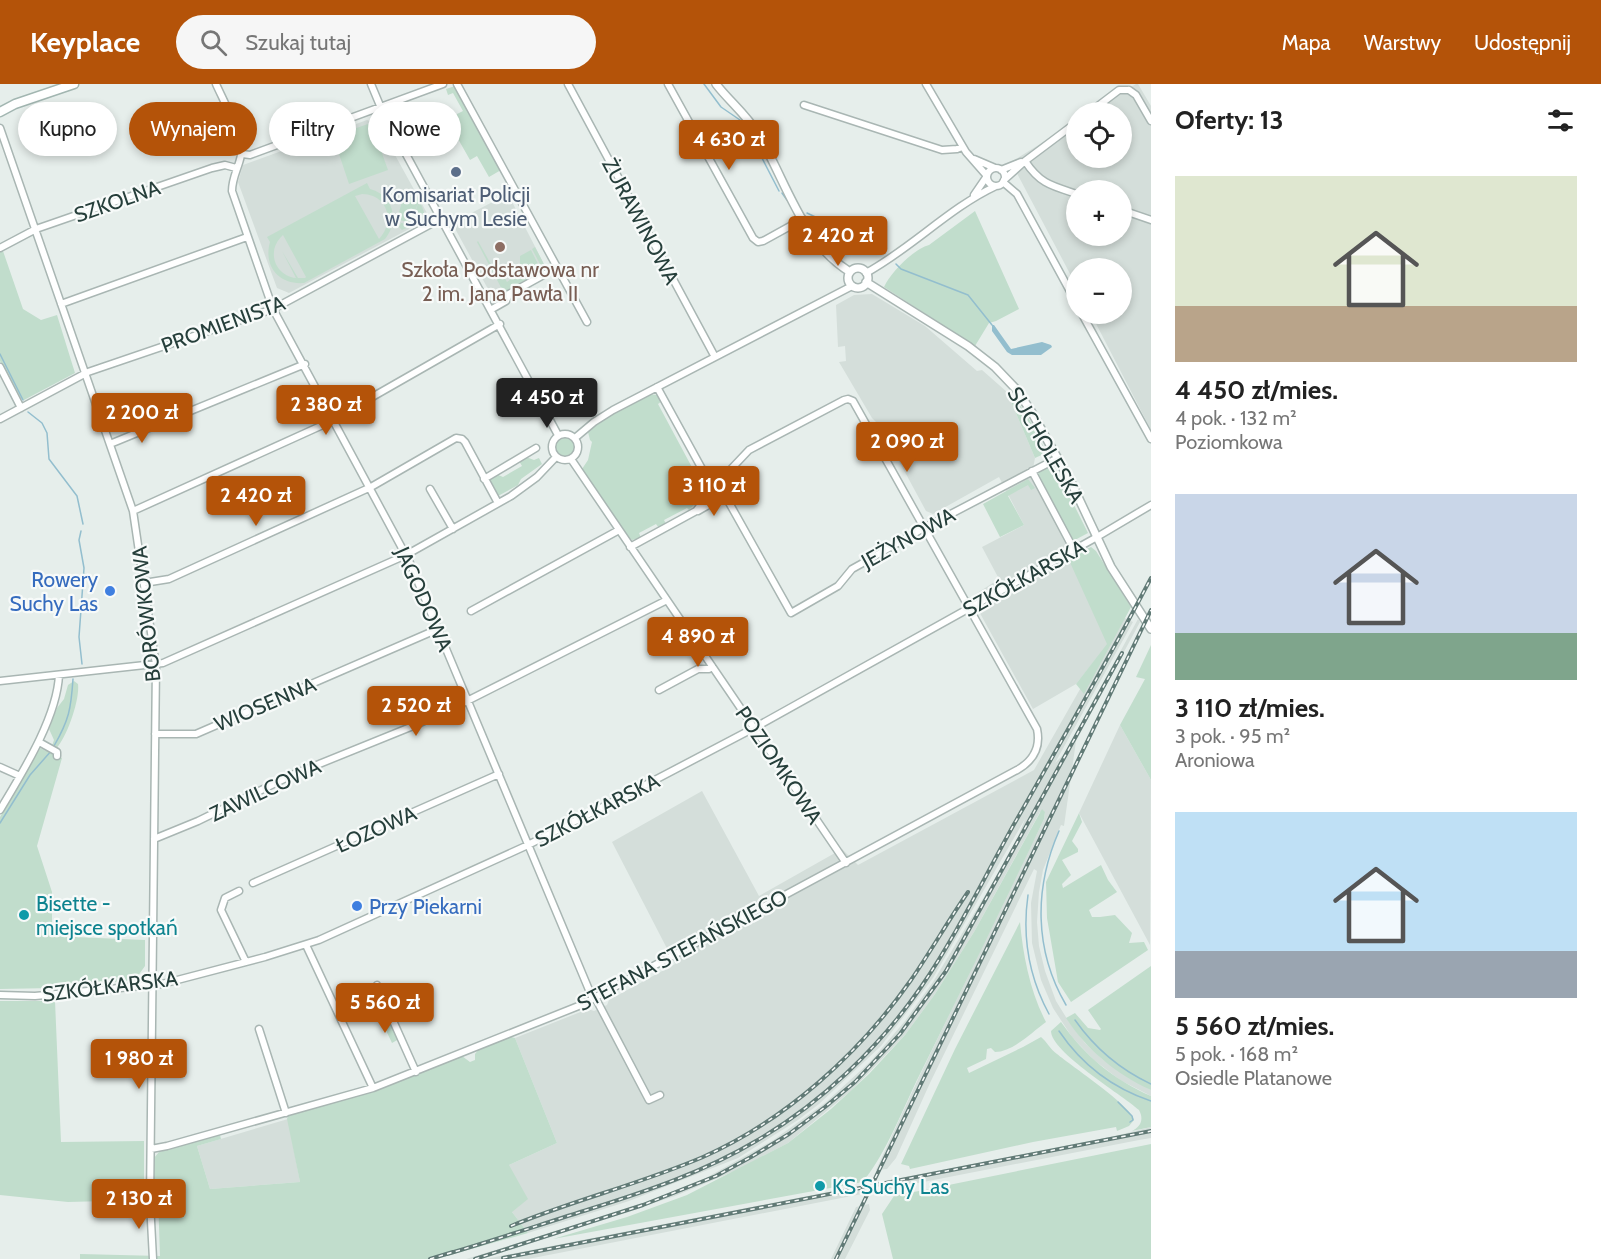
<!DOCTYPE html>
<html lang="pl">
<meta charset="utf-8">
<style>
body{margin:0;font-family:Cabin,sans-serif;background:#f6f6f6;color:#222;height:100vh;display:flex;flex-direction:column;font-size:22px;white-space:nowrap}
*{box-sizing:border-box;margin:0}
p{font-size:20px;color:#767676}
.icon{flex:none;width:33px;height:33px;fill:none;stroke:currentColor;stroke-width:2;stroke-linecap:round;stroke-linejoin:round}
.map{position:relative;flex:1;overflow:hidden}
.side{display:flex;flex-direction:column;background:#fff;width:450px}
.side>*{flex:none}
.guide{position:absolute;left:18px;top:18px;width:570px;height:54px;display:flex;gap:12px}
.tools{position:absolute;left:1066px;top:18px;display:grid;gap:12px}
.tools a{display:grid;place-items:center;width:66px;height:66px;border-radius:50%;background:#fff;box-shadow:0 3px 9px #0003;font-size:30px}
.price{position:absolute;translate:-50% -51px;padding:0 14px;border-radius:6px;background:#b45309;color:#fff;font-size:20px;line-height:39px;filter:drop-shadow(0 2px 3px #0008)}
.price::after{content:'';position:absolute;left:50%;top:36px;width:18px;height:14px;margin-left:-9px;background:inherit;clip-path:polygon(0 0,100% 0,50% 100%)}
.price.active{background:#222;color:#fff}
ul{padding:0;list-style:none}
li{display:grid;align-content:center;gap:12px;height:318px;padding:0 24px}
li span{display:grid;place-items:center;height:186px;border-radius:0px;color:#555}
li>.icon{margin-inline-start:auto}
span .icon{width:108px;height:108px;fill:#fffc;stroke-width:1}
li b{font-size:26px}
h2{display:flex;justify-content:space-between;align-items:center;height:72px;padding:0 24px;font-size:26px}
.tag{padding:0 21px;border-radius:27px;background:#fff;box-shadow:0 3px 9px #0003;font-size:21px;line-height:54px}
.tag.active{background:#b45309;color:#fff}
header{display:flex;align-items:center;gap:36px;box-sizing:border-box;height:84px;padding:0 30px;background:#b45309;color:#fff}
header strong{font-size:28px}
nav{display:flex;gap:33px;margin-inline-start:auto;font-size:21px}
.search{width:420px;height:54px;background:#f6f6f6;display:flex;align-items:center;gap:15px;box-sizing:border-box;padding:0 21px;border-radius:33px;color:#767676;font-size:22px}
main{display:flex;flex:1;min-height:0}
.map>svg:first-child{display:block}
</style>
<header>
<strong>Keyplace</strong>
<div class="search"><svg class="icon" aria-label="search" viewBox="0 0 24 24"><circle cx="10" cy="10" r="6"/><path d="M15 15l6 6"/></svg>Szukaj tutaj</div>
<nav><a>Mapa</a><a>Warstwy</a><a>Udostępnij</a></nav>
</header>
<main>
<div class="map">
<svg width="1151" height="1175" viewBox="0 0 1151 1175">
<rect width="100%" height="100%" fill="#e6eeeb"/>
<path fill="#d4deda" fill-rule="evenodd" d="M1136 0H1138L1151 22V346L1091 230H1122V184H1077V203L1011 78 1077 37V74H1122V28H1090ZM1077 106H1122V152H1077Z
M367 36 378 40 428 131 426 136 289 209 277 204 238 98 243 81Z
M508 110 547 186 494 216 452 139Z
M872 210 925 242 977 287 982 286 1007 308 1035 374 1032 390 1073 459 1068 474 1123 533 1133 538 1055 679 1065 669 1138 535 1140 538 1076 657 1064 742 1061 741 1043 786 1039 808 1037 838 1039 862 1045 887 1056 917 1069 938 1085 959 1102 975 1129 994 1151 1006V1012L1120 996 1094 976 1072 953 1053 924 1041 896 1032 859 1031 819 1037 787 1034 785 930 999 896 1074 887 1085 876 1086 919 993 1044 735 1045 728H1040L974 848 935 910 905 951 852 1006 788 1059 737 1086 675 1112 485 1174 466 1175 631 1124 695 1100 772 1057 825 1019 870 978 905 937 933 898 993 798 1018 753 1025 735 933 894 881 962 819 1020 798 1036 738 1074 629 1117 528 1149 512 1128 509 1081 557 1059 515 954 588 925 594 927 607 921 609 916 675 880 612 758 702 707 759 812 842 765 858 781 1034 686 1100 570 1076 600 1033 625 971 513 999 495 982 463 1024 441 999 393 933 430 926 427 880 342 872 334 839 278 846 277 845 262 838 263 836 221 854 211Z
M1120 641 1151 696 1150 861 1079 729Z
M288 1035 300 1098 210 1105 197 1062Z
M1151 1043V1054L1139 1056 528 1175H485L1115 1052Z
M869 1120 870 1126 845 1175H831L856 1123Z"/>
<path fill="#c1ddcc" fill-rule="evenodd" d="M455 2 501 86 489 93 477 72 470 76 449 39 453 37 451 33 463 27 453 9 448 11 446 5Z
M371 39 388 86 349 100 333 52Z
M367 99 370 105C393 111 400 136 385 155L304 199C279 201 263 182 270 158L267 153ZM362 110C387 110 396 137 379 155L355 112ZM283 151 306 193 305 194H298L282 167 296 194C274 191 266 166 283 151Z
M414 108C418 115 424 124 425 133L422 137 402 146 399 143 401 139 411 140 419 117 410 139 397 135 404 111 417 115Z
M975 127 1019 225 996 237 989 239 975 262 884 203C891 188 914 165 929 161Z
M478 157 498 193 503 191 507 198 511 195 509 191 519 183 524 185 527 191 531 193 540 188 541 182 532 165 535 163 547 186 505 211 477 158Z
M531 166 540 184 532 191 527 189V184L520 180V172Z
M3 167 23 225 41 236 57 231 75 289 24 316 20 315 0 277V168Z
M1007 308C1020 315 1041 355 1046 369L1035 374Z
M649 310 657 311 662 317 658 320 694 387 697 386 704 395V400L698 408 701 411V414L689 426 687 424 664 436 666 440 659 444 656 440 639 449 641 454 632 456 628 454 582 385 588 376 592 358 590 356 588 348 613 329Z
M555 364a10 10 0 1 1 20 0a10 10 0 1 1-20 0Z
M526 373 534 376 539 374 542 380 521 395 518 401 498 412 489 398 491 393 496 390 503 393 522 382 519 377Z
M1050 381H1054L1088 449 1073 457 1038 390 1040 387Z
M1028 395 1035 404 1031 406 1028 401 1008 412 1024 441 1000 453 983 420Z
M1091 463 1096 467 1131 523 1084 610 1076 600 1107 560 1068 474Z
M1151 561V696L1120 641 1145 595 1136 593Z
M74 597 78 600C80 616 67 653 56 665L52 662 54 656 49 645 57 624 64 615 68 601Z
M40 664 46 667 48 665 55 669 54 671 62 674 37 762 52 808V852L145 856V882L135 896 53 904 0 905V733Z
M1042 725 1045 728 1044 735C1004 820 962 905 920 990 901 1028 889 1064 863 1098L553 1155 627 1133 687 1111 788 1059 831 1025 869 990 905 951 935 910 974 848Z
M1079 729 1082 738 1072 757 1078 765V768L1062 776 1071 791 1062 800 1063 804 1101 781 1108 796 1117 808 1089 826 1092 833H1100L1115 831 1132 849 1129 859 1144 858 1148 866 1071 918 1058 898 1047 834 1046 798Z
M1020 838C1023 871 1030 908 1046 938 1032 948 1013 968 995 968L991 964 987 965 986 975 967 984 969 989 1023 963 1041 953C1047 958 1050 965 1057 970 1070 981 1133 1023 1134 1036L1129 1042 1117 1047 1116 1043 1033 1058 910 1085 909 1082 901 1080 955 965Z
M1151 882V1006C1116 990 1087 966 1066 934L1075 929 1088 944 1100 946 1101 945 1088 926Z
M380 916 399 955 392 959 373 919Z
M0 917H55L61 1058 144 1057V1116L68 1118 0 1111Z
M1061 938C1084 971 1114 996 1151 1012V1043L1132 1047C1141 1043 1144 1035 1139 1026 1121 1010 1051 968 1051 947Z
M511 953 515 954 557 1059 509 1081 528 1115 512 1128 528 1149 436 1175H80V1170L160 1172 158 1112H153L154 1074 159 1068 220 1051 221 1055 197 1062 210 1105 300 1098 287 1035 288 1032 375 1007 462 972 470 978 475 976V970L479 965Z
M1151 1060V1175H893L882 1130 894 1112Z"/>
<path fill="#93bece" d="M851 146C864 148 874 151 879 164L861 161 843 164 836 160V148Z
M992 241H994L1011 265 1042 258 1051 261 1052 263 1041 271H1012L1007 268 992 247Z"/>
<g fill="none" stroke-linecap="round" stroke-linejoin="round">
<path stroke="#93bece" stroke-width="1.5" d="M704 0 721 23 740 36 747 45 779 107
M782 109 787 116
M807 129 830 140 836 148
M879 164 885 168
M896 180 901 185 968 211 992 241
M0 270 23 316
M28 328 42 339 47 349 49 375 77 412 83 440
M81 447 79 456 84 484 79 553 82 580
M54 662C69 636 71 625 73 595
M0 739 30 691 52 666
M1059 747C1034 804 1034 866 1066 921
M1028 811C1022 853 1029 893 1049 930
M1075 936C1094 963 1121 986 1151 1000
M1059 947C1082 981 1112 1004 1151 1017
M1118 1018 1132 1032 1133 1036 1130 1038"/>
<g stroke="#a9b6b3" stroke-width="9">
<path id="minor" d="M216 0C223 16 244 54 241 71 239 83 232 93 232 107L273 225 410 479 592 913 597 917 649 1016 660 1011
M371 0 381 24 558 351
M457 0 587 238
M568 0 715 273
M668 0 753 154 758 158 763 157 803 135
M926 0 966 68 987 92 974 111
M1129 6 1136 11 1151 37
M804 21 942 66 957 65 962 63
M1090 28 1119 6H1129
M0 44 133 427 154 569 156 580 150 1118 153 1175
M242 70 250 71 443 0
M974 75 995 84
M1025 77C1040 100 1052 102 1077 110
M987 93a9 9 0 1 1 18 0a9 9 0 1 1-18 0Z
M1001 86 1021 78
M1004 96 1025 77 1077 38
M1003 98 1017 110 1077 220
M1122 126 1151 136
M0 164 36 145 212 84 225 81 236 84
M866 189C912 164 949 124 996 102
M61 220 247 153
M492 225 506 217 509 210 556 184
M1082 230 1151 355
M0 283 21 324
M657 303 702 385 727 415 791 529 838 502 852 485 861 480 924 444 1058 374
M0 335 88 288 273 225 442 134
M552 363a13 13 0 1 1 26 0a13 13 0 1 1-26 0Z
M575 354 594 338 613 326 852 202
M110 360 305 280
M571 375 846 779
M1032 387 1074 466
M484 395 536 364
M430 405 453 445
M133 427 325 340 500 240
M698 427 724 412
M144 499 169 495 371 403 456 354 462 355 465 358 498 419
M471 527 619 446
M0 597 163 579 406 471 511 412 537 393 556 373
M659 606 698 585H709L712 582
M155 650H196L438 545
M39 658 57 668V672
M0 683 20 692
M0 726C22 689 57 634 59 591
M154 755 198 737 292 691 418 640 467 617 667 516
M253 799 499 690
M239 807 225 814 221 826 246 878
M306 861 373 1004
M377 901 416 988
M0 911 35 912 162 900 265 873 319 856 528 761 632 708 754 644 1097 453 1151 421
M259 945 286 1029
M151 1065 167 1062 373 1004 581 921 1017 686C1033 677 1041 664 1037 645L853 317 848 315 844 316 749 366 715 402 696 427 630 463"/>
</g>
<g stroke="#a9b6b3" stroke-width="10">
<path id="tertiary" d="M716 0C729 17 747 31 758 50 786 96 801 158 850 188
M848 194a10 10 0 1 1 20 0a10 10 0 1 1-20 0Z
M866 198 968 262 995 283 1016 305 1031 327 1072 400 1111 483 1151 545"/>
</g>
<g stroke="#a2b6b1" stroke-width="11">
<path id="secondary" d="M0 28 15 20 74 0"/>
</g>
<use href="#minor" stroke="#fff" stroke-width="6"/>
<use href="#tertiary" stroke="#fff" stroke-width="7"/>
<use href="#secondary" stroke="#fff" stroke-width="8"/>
<g stroke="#617a76" stroke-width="4">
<path id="rail" d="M511 1142C574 1116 640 1100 703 1073 786 1036 859 970 911 896 931 867 948 837 968 808
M447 1170C495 1156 542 1140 590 1125 647 1107 704 1088 756 1057 820 1020 879 964 921 903 956 852 983 796 1013 742 1060 660 1107 578 1151 494
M503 1174 1151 1047
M430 1175 453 1168
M475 1175 643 1121 716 1092 751 1073 789 1050 825 1023 855 998 900 950 946 887 1122 569
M836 1175 1151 526"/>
</g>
<use href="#rail" stroke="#f7faf9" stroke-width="1.5" stroke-dasharray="4.5" stroke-linecap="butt"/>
</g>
<circle fill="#5c6f8a" stroke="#f7faf9" stroke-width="2" cx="456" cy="88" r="6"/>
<circle fill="#8d6e63" stroke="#f7faf9" stroke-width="2" cx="500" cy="163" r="6"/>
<g fill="#3f7fe0" stroke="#f7faf9" stroke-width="2">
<circle cx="110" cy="507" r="6"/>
<circle cx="357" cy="822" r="6"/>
</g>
<g fill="#0f9aa8" stroke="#f7faf9" stroke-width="2">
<circle cx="24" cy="831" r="6"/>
<circle cx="820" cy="1102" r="6"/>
</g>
<g text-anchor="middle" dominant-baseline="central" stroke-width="4.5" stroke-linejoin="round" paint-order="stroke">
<g font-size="21" fill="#4e5e75" stroke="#f7faf9">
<text x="456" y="110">Komisariat Policji<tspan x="456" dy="24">w Suchym Lesie</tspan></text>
</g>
<g font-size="21" fill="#263f3b" stroke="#f7faf9">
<text transform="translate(117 117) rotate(-19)">SZKOLNA</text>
<text transform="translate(641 137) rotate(62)">ŻURAWINOWA</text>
<text transform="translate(223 240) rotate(-20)">PROMIENISTA</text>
<text transform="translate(1046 361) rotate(60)">SUCHOLESKA</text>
<text transform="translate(908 454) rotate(-29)">JEŻYNOWA</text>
<text transform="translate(1024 494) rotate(-29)">SZKÓŁKARSKA</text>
<text transform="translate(424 515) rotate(66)">JAGODOWA</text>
<text transform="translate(146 530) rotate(-96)">BORÓWKOWA</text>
<text transform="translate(265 620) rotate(-23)">WIOSENNA</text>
<text transform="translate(779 681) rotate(56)">POZIOMKOWA</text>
<text transform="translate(265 706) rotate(-25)">ZAWILCOWA</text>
<text transform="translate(597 726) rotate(-27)">SZKÓŁKARSKA</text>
<text transform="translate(376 745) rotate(-24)">ŁOZOWA</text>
<text transform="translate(682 866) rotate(-28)">STEFANA STEFAŃSKIEGO</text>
<text transform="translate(110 902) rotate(-7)">SZKÓŁKARSKA</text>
</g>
<g font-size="21" fill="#785e54" stroke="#f7faf9">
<text x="500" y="185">Szkoła Podstawowa nr<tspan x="500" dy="24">2 im. Jana Pawła II</tspan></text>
</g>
<g font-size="21" fill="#366cbe" stroke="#f7faf9" text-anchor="end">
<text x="98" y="495">Rowery<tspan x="98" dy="24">Suchy Las</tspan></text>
<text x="369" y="822" text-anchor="start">Przy Piekarni</text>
</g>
<g font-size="21" fill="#0d838f" stroke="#f7faf9" text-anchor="start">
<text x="36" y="819">Bisette -<tspan x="36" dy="24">miejsce spotkań</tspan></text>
<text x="832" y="1102">KS Suchy Las</text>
</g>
</g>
</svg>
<div class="tools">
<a><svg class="icon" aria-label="locate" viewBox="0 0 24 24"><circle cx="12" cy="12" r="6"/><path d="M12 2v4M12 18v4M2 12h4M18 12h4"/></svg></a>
<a>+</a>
<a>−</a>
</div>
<b class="price" style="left:729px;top:87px">4 630 zł</b>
<b class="price" style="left:838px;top:183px">2 420 zł</b>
<b class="price active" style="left:547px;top:345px">4 450 zł</b>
<b class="price" style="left:326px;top:352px">2 380 zł</b>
<b class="price" style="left:142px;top:360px">2 200 zł</b>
<b class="price" style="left:907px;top:389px">2 090 zł</b>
<b class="price" style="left:714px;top:433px">3 110 zł</b>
<b class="price" style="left:256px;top:443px">2 420 zł</b>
<b class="price" style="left:698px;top:584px">4 890 zł</b>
<b class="price" style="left:416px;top:653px">2 520 zł</b>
<b class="price" style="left:385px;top:950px">5 560 zł</b>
<b class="price" style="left:139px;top:1006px">1 980 zł</b>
<b class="price" style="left:139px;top:1146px">2 130 zł</b>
<div class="guide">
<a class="tag">Kupno</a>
<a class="tag active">Wynajem</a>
<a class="tag">Filtry</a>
<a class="tag">Nowe</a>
</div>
</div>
<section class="side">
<h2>Oferty: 13<svg class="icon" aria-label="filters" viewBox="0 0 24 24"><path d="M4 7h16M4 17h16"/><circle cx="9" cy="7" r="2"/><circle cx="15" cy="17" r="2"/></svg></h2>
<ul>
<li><span style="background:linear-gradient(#dfe7d0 70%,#b9a48a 0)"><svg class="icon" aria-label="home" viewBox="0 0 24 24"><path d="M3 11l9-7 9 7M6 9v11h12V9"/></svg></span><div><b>4 450 zł/mies.</b><p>4 pok. · 132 m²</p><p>Poziomkowa</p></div></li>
<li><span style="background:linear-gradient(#c9d6e8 75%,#7fa58c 0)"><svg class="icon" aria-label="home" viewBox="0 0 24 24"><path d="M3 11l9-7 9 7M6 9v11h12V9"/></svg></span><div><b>3 110 zł/mies.</b><p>3 pok. · 95 m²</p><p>Aroniowa</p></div></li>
<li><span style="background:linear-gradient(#bfe0f5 75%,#9aa5b1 0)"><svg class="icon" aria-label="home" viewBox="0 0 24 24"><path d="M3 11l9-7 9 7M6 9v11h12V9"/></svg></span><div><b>5 560 zł/mies.</b><p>5 pok. · 168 m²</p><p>Osiedle Platanowe</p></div></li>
</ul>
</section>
</main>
